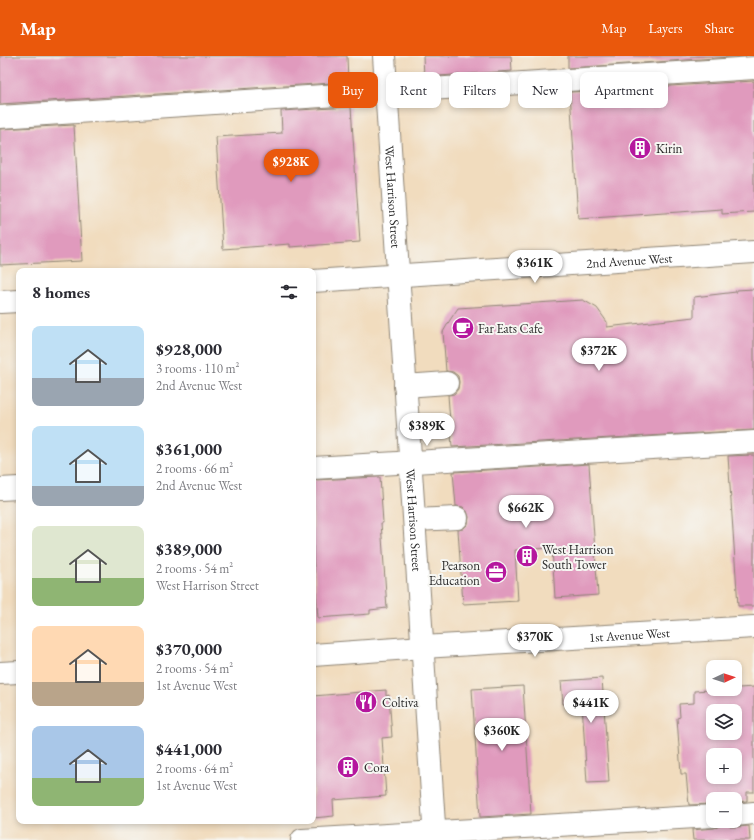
<!DOCTYPE html>
<meta charset="utf-8">
<style>
body{margin:0;font-family:"EB Garamond",serif;background:#f2f2f3;color:#2b2b33;height:100vh;display:flex;flex-direction:column;font-size:15px;white-space:nowrap}
*{box-sizing:border-box;margin:0}
p{font-size:13px;color:#7c7c81}
.icon{flex:none;width:22px;height:22px;fill:none;stroke:currentColor;stroke-width:2;stroke-linecap:round;stroke-linejoin:round}
.map{position:relative;flex:1;overflow:hidden}
.panel{position:absolute;left:16px;top:212px;width:300px;height:556px;display:flex;flex-direction:column;background:#fff;border-radius:8px;box-shadow:0 2px 6px #0003}
.panel>*{flex:none}
.guide{position:absolute;left:328px;top:16px;width:366px;height:36px;display:flex;gap:8px}
.needle{width:26px;rotate:86deg}
.buttons{position:absolute;left:706px;top:604px;display:grid;gap:8px}
.buttons a{display:grid;place-items:center;width:36px;height:36px;border-radius:8px;background:#fff;box-shadow:0 2px 6px #0003;font-size:20px}
.price{position:absolute;translate:-50% -34px;padding:0 9px;border-radius:14px;background:#fff;color:#222;font-size:13px;line-height:26px;filter:drop-shadow(0 1px 2px #0008)}
.price::after{content:'';position:absolute;left:50%;top:24px;width:12px;height:9px;margin-left:-6px;background:inherit;clip-path:polygon(0 0,100% 0,50% 100%)}
.price.active{background:#ea580c;color:#fff}
ul{padding:0;list-style:none}
li{display:flex;align-items:center;gap:12px;height:100px;padding:0 16px}
li span{display:grid;place-items:center;flex:none;width:112px;height:80px;border-radius:8px;color:#555}
li>.icon{margin-inline-start:auto}
span .icon{width:48px;height:48px;fill:#fffc;stroke-width:1}
li b{font-size:17px}
h2{display:flex;justify-content:space-between;align-items:center;height:48px;padding:0 16px;font-size:17px}
.chip{padding:0 14px;border-radius:8px;background:#fff;box-shadow:0 2px 6px #0003;font-size:14px;line-height:36px}
.chip.active{background:#ea580c;color:#fff}
header{display:flex;align-items:center;gap:24px;box-sizing:border-box;height:56px;padding:0 20px;background:#ea580c;color:#fff}
header strong{font-size:19px}
nav{display:flex;gap:22px;margin-inline-start:auto;font-size:14px}
.map>svg:first-child{display:block}
</style>
<header>
<strong>Map</strong>
<nav><a>Map</a><a>Layers</a><a>Share</a></nav>
</header>
<div class="map">
<svg width="754" height="784" viewBox="0 0 754 784">
<rect width="100%" height="100%" fill="#f6f6f2"/>
<filter id="ink" filterUnits="userSpaceOnUse"><feTurbulence type="fractalNoise" baseFrequency=".025" numOctaves="2"/><feDisplacementMap in="SourceGraphic" scale="8" xChannelSelector="R" yChannelSelector="G"/><feConvolveMatrix kernelMatrix="1 2 1 2 8 2 1 2 1" color-interpolation-filters="sRGB"/></filter>
<filter id="wash" filterUnits="userSpaceOnUse"><feTurbulence type="fractalNoise" baseFrequency=".012" numOctaves="4" result="noise"/><feDisplacementMap in="SourceGraphic" scale="16" xChannelSelector="R" yChannelSelector="G"/><feGaussianBlur stdDeviation="0.9" result="paint"/><feColorMatrix in="noise" values="0 0 0 0 0 0 0 0 0 0 0 0 0 0 0 0 0 1.4 0 .05"/><feComposite in="paint" operator="in"/></filter>
<g filter="url(#wash)">
<rect width="100%" height="100%" fill="#f1dcbe"/>
<g id="blocks">
<path fill="#e09abd" fill-rule="evenodd" d="M0 0H347L348 26 0 48Z
M423 0H511L512 15 424 21Z
M568 0H746L568 12Z
M754 25V156L722 158V153L578 163 570 36Z
M351 51 360 186 290 191V188L223 193 216 81 282 77 281 55Z
M74 69 82 205 0 209V73Z
M754 233V374L452 391 448 339 454 338 458 333 459 326 458 320 453 316 446 315 443 276 450 264 458 252 583 244 597 252 607 266V271L694 261V241L736 236V234Z
M754 399V550H738L728 400Z
M589 408 598 539 555 542 552 492 515 494 518 545 463 548 458 474 463 473 468 468 469 461 467 455 463 451 456 450 453 416Z
M380 421 383 467H381L387 552 370 554V558L318 562 313 500V424Z
M602 622 609 726 587 727 582 647 563 648 561 625Z
M523 630 531 758 480 761 472 633Z
M754 631V736H747V745L735 746V743H713V748L689 749 686 718H681L677 662 680 661 679 648 694 647V635ZM713 655H735V677H713ZM713 699H735V721H713Z
M386 634V640L389 639 392 681 382 682 386 740 333 744 334 760 313 762V640Z
M724 765 730 771H736L749 770 750 784H693L692 774 714 772 720 770Z"/>
</g>
</g>
<g filter="url(#ink)">
<use href="#blocks" fill-opacity="0" stroke="#8e8474" stroke-width="1"/>
<g fill="none" stroke-linecap="round" stroke-linejoin="round">
<g stroke="#8e8474" stroke-width="24">
<g id="minor">
<path id="s1" d="M384 0 435 784"/>
<path d="M0 61 754 12"/>
<path id="s2" d="M313 225 754 196"/>
<path d="M0 246 19 245"/>
<path d="M405 330 447 327"/>
<path d="M313 412 754 386"/>
<path d="M0 433 19 432"/>
<path d="M415 464 457 462"/>
<path id="s3" d="M313 599 423 591 754 571"/>
<path d="M0 617 19 616"/>
<path d="M735 759 754 757"/>
<path d="M302 784 713 760"/>
</g>
</g>
<use href="#minor" stroke="#fff" stroke-width="22"/>
</g>
</g>
<defs>
<g id="building-disc" transform="scale(1.15)"><circle r="9.5" fill="#b5179e" stroke="#f6f6f2"/><path d="M-4-6H4V6H1V3H-1V6H-4ZM-2.5-4.3h1.7v1.8h-1.7ZM.8-4.3h1.7v1.8H.8ZM-2.5-1h1.7V.8h-1.7ZM.8-1h1.7V.8H.8Z" fill="#fff"/></g>
<g id="cafe-disc" transform="scale(1.15)"><circle r="9.5" fill="#b5179e" stroke="#f6f6f2"/><path d="M-5.5-4.5H6V0H3Q3 3.5 0 3.5H-2.5Q-5.5 3.5-5.5 0ZM3-3.2v2h1.7v-2ZM-6 4.5H4V6H-6Z" fill="#fff"/></g>
<g id="office-disc" transform="scale(1.15)"><circle r="9.5" fill="#b5179e" stroke="#f6f6f2"/><path d="M-6-3h4V-5.5h4V-3h4V5H-6ZM-1-4.5V-3h2v-1.5ZM-6 0V1H6V0Z" fill="#fff"/></g>
<g id="restaurant-disc" transform="scale(1.15)"><circle r="9.5" fill="#b5179e" stroke="#f6f6f2"/><path d="M-5-6h1v4h1v-4h1v4h1v-4h1v5L-1.5 .5V6h-2V.5L-5-1ZM5-6V6H3V1.5H1.5Q1.5-4 5-6Z" fill="#fff"/></g>
</defs>
<g fill-rule="evenodd">
<use href="#building-disc" x="640" y="92"/>
<use href="#cafe-disc" x="463" y="272"/>
<use href="#building-disc" x="527" y="500"/>
<use href="#office-disc" x="496" y="516"/>
<use href="#restaurant-disc" x="366" y="646"/>
<use href="#building-disc" x="348" y="711"/>
</g>
<g text-anchor="middle" dominant-baseline="central" stroke-width="4" stroke-linejoin="round" paint-order="stroke">
<g font-size="13" fill="#2b2b2b" stroke="#f6f6f2" text-anchor="start">
<text x="656" y="92">Kirin</text>
<text x="478" y="272">Far Eats Cafe</text>
<text x="542" y="493">West Harrison<tspan x="542" dy="15">South Tower</tspan></text>
<text x="480" y="509" text-anchor="end">Pearson<tspan x="480" dy="15">Education</tspan></text>
<text x="382" y="646">Coltiva</text>
<text x="364" y="711">Cora</text>
</g>
<g font-size="13" fill="#2b2b2b" stroke="#f6f6f2">
<text stroke="none"><textPath href="#s1" startOffset="141">West Harrison Street</textPath></text>
<text stroke="none"><textPath href="#s2" startOffset="317">2nd Avenue West</textPath></text>
<text stroke="none"><textPath href="#s1" startOffset="465">West Harrison Street</textPath></text>
<text stroke="none"><textPath href="#s3" startOffset="317">1st Avenue West</textPath></text>
</g>
</g>
</svg>
<div class="buttons">
<a><svg class="needle" viewBox="-14 -14 28 28"><path d="M0-13l5 13h-10z" fill="#e53935"/><path d="M0 13l5-13h-10z" fill="#7c7c81"/></svg></a>
<a><svg class="icon" aria-label="layers" viewBox="0 0 24 24"><path d="M12 4l9 5-9 5-9-5zM3 14l9 5 9-5"/></svg></a>
<a>+</a>
<a>−</a>
</div>
<b class="price active" style="left:291px;top:127px">$928K</b>
<b class="price" style="left:535px;top:228px">$361K</b>
<b class="price" style="left:599px;top:316px">$372K</b>
<b class="price" style="left:427px;top:391px">$389K</b>
<b class="price" style="left:526px;top:473px">$662K</b>
<b class="price" style="left:535px;top:602px">$370K</b>
<b class="price" style="left:591px;top:668px">$441K</b>
<b class="price" style="left:502px;top:696px">$360K</b>
<div class="guide">
<a class="chip active">Buy</a>
<a class="chip">Rent</a>
<a class="chip">Filters</a>
<a class="chip">New</a>
<a class="chip">Apartment</a>
</div>
<section class="panel">
<h2>8 homes<svg class="icon" aria-label="filters" viewBox="0 0 24 24"><path d="M4 7h16M4 17h16"/><circle cx="9" cy="7" r="2"/><circle cx="15" cy="17" r="2"/></svg></h2>
<ul>
<li><span style="background:linear-gradient(#bfe0f5 65%,#9aa5b1 0)"><svg class="icon" aria-label="home" viewBox="0 0 24 24"><path d="M3 11l9-7 9 7M6 9v11h12V9"/></svg></span><div><b>$928,000</b><p>3 rooms · 110 m²</p><p>2nd Avenue West</p></div></li>
<li><span style="background:linear-gradient(#bfe0f5 75%,#9aa5b1 0)"><svg class="icon" aria-label="home" viewBox="0 0 24 24"><path d="M3 11l9-7 9 7M6 9v11h12V9"/></svg></span><div><b>$361,000</b><p>2 rooms · 66 m²</p><p>2nd Avenue West</p></div></li>
<li><span style="background:linear-gradient(#dfe7d0 65%,#8fb573 0)"><svg class="icon" aria-label="home" viewBox="0 0 24 24"><path d="M3 11l9-7 9 7M6 9v11h12V9"/></svg></span><div><b>$389,000</b><p>2 rooms · 54 m²</p><p>West Harrison Street</p></div></li>
<li><span style="background:linear-gradient(#ffd9b3 70%,#b9a48a 0)"><svg class="icon" aria-label="home" viewBox="0 0 24 24"><path d="M3 11l9-7 9 7M6 9v11h12V9"/></svg></span><div><b>$370,000</b><p>2 rooms · 54 m²</p><p>1st Avenue West</p></div></li>
<li><span style="background:linear-gradient(#a9c7e8 65%,#8fb573 0)"><svg class="icon" aria-label="home" viewBox="0 0 24 24"><path d="M3 11l9-7 9 7M6 9v11h12V9"/></svg></span><div><b>$441,000</b><p>2 rooms · 64 m²</p><p>1st Avenue West</p></div></li>
</ul>
</section>
</div>
